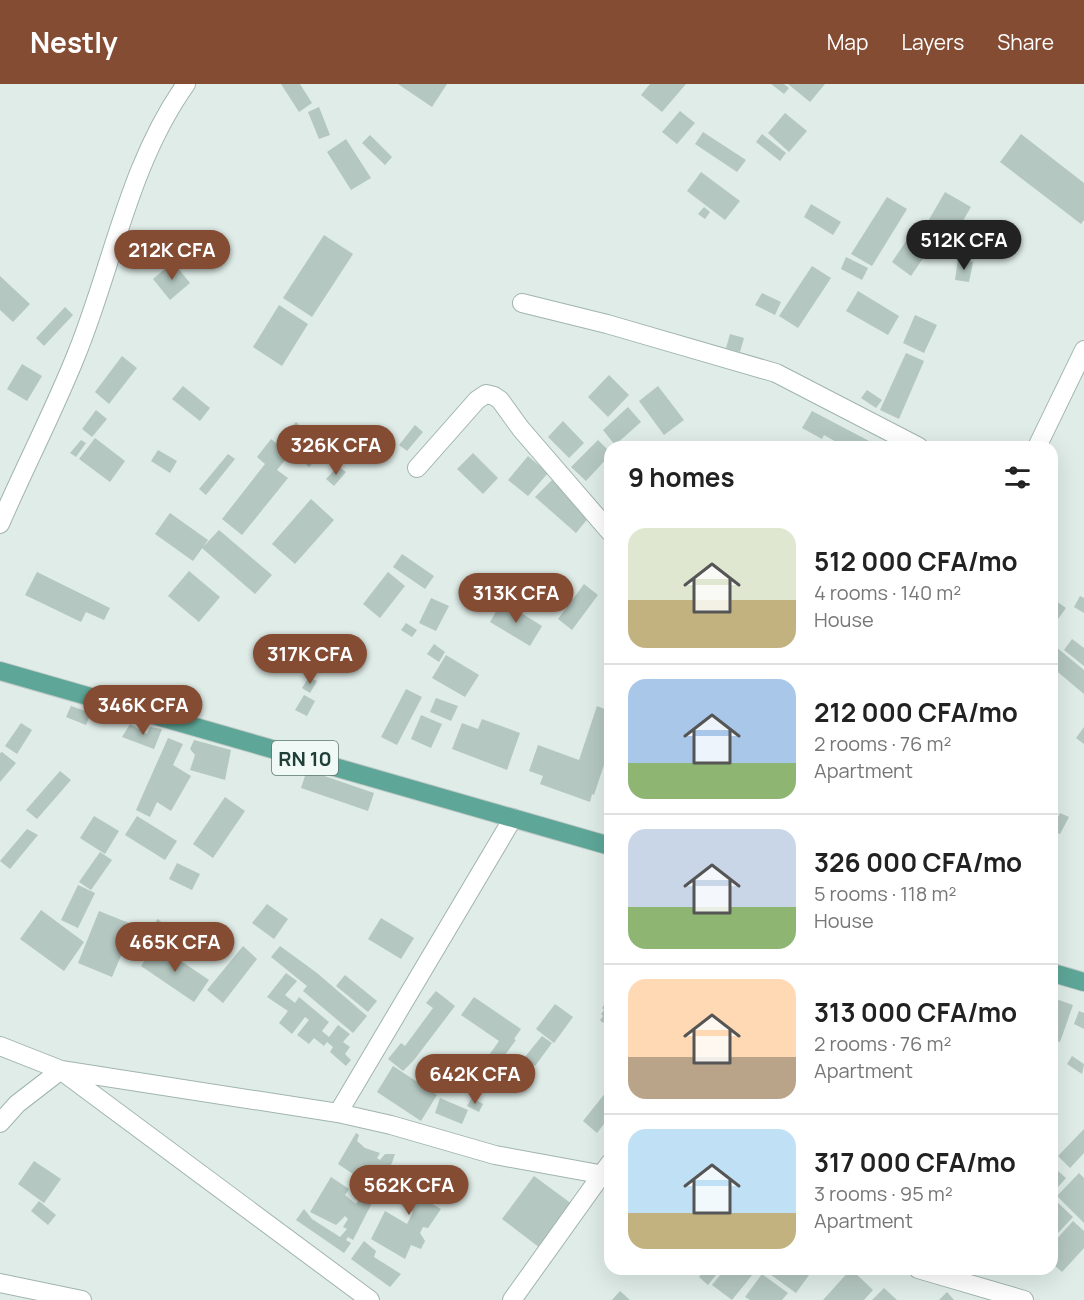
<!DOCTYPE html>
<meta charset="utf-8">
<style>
body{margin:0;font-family:Manrope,sans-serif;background:#f2f2f2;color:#222;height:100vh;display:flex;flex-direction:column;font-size:22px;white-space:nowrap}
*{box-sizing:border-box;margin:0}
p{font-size:20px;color:#767676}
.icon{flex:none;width:33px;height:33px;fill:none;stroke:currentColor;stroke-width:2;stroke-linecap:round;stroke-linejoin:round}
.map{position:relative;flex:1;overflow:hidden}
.side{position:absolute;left:604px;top:357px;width:454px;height:834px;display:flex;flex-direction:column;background:#fff;border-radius:18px;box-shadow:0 6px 24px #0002}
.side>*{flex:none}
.price{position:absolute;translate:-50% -51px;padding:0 14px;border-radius:21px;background:#854c34;color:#fff;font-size:20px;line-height:39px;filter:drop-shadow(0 2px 3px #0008)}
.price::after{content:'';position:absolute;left:50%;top:36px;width:18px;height:14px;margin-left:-9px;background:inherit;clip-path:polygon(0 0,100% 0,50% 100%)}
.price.current{background:#222;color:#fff}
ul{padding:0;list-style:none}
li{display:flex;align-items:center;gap:18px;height:150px;padding:0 24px}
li+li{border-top:2px solid #e0e0e0}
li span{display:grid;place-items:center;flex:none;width:168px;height:120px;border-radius:18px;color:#555}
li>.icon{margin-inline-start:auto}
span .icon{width:72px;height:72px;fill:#fffc;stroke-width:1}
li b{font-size:26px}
h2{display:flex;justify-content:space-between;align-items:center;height:72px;padding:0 24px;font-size:26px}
header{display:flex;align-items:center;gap:36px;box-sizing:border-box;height:84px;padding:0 30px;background:#854c34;color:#fff}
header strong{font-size:28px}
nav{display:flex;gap:33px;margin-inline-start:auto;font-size:21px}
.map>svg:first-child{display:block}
</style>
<header>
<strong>Nestly</strong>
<nav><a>Map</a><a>Layers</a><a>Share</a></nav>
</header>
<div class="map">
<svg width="1084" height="1216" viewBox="0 0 1084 1216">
<rect width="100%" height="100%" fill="#dfece7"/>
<path fill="#b4c7c0" d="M281 0H300L312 19 299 28Z
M398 0H447L432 23Z
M650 0H686L662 28 641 11Z
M771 0H784L789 4 784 10Z
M788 0H825L810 18Z
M319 23 330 51 319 55 308 28Z
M680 27 695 39 677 60 662 48Z
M785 29 807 47 789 68 768 49Z
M703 48 746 76 737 88 695 60Z
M762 50 786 69 780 77 756 58Z
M1021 50 1084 99V136L1081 140 1000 78Z
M370 51 392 73 385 81 362 59Z
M346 55 371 94 351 106 327 68Z
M701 88 740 117 725 136 687 107Z
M945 108 971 123 953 154 927 139Z
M887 113 907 125 872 182 851 170Z
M811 120 841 138 833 151 804 133Z
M704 123 710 128 705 135 698 130Z
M917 141 936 155 911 192 892 178Z
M324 151 353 170 312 233 283 214Z
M846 173 868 184 862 196 841 185Z
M958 175 973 178 969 198 955 196Z
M173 178 190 199 170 216 153 195Z
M812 182 831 194 798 244 779 232Z
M0 192 30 220 13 238 0 226Z
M858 207 899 232 888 251 846 227Z
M762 209 781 218 775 231 755 221Z
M279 221 308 240 282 282 253 263Z
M65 223 73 231 44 262 36 254Z
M915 231 937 241 924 269 903 259Z
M730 250 744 254 740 268 726 264Z
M906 269 924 277 899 335 880 326Z
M122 272 137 284 109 320 95 308Z
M22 280 42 292 27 317 7 305Z
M609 291 629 311 608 333 588 313Z
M183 302 210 324 200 337 172 315Z
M658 302 684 336 664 351 639 317Z
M867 306 882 316 876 324 861 314Z
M628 323 641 338 615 361 603 346Z
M96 326 107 335 92 353 82 345Z
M812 327 871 358 868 363H845L824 351 822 355 802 344Z
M563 337 584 359 569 374 548 353Z
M296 338 325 365 309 383 280 355Z
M415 341 423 348 407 367 399 361Z
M95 354 125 377 110 398 79 375Z
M271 355 290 370 277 386 288 394 242 451 222 435 265 380 257 373Z
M81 356 86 359 76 373 70 369Z
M598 356 610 368V371L586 397 571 383Z
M158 366 177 377 170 389 151 377Z
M473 369 498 394 483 410 457 385Z
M228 370 235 375 206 411 199 405Z
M528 372 548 389 528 412 508 396Z
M338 382 346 388 334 402 326 395Z
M552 396 590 432 576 449 535 413Z
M311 415 334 436 295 480 272 460Z
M170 429 208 456 193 477 155 450Z
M219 446 272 491 255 510 202 464Z
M402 470 434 492 425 505 393 483Z
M189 487 220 513 199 538 168 512Z
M37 488 110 524 104 536 86 528 81 538 25 511Z
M388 488 405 502 380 534 363 520Z
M584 500 598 511 572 546 558 535Z
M1080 512 1084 514V529L1074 523Z
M431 514 449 522 436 547 419 539Z
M1053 515 1066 524 1058 535 1053 531Z
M502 517 542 542 530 562 490 538Z
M406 539 417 546 412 553 401 546Z
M1072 555 1084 564V582L1064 566Z
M434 560 445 568 439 578 427 570Z
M1056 563 1084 586V610L1053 584V566Z
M446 571 479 591 465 613 432 594Z
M309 593 317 597 310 609 302 604Z
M406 605 422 613 397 661 381 653Z
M304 611 315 617 307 632 295 626Z
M436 614 458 622 451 637 430 628Z
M71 622 91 629 86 641 66 633Z
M597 622 610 627V663L594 711 592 710 590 718 540 700 543 692 529 687 538 661 579 676Z
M421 631 442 640 431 664 411 655Z
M482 635 520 649 507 686 452 665 462 639 478 645Z
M21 639 32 646 17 670 5 662Z
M130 640 147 650 150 643 162 645 154 665 122 653Z
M1084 643V660L1076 654Z
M168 654 183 660 173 681 191 692 171 727 157 718 150 733 136 726Z
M194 656 231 666 225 696 190 686 195 671 190 665Z
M2 668 16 679 0 698V669Z
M307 686 374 709 368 727 301 704Z
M60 687 71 696 37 735 26 726Z
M225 713 245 727 213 774 193 760Z
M1060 729 1069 733 1060 750 1053 747V743Z
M94 732 119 747 105 770 80 754Z
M137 732 177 757 165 776 125 751Z
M27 745 38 751 10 785 0 777Z
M100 768 112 776 91 806 79 798Z
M177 779 200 790 192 806 169 795Z
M78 801 95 809 78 844 61 836Z
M267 820 288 835 274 855 252 839Z
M41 826 84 858 64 887 20 855Z
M99 827 134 841 112 893 78 879Z
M381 834 414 854 401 875 368 855Z
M158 835 169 845 157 857 147 848Z
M181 838 193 850 175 869 162 858Z
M156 860 209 896 194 918 141 882Z
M243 862 257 875 223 919 207 906Z
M280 862 317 889 367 932 353 949 303 907 307 902 271 873Z
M286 889 297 897 285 911 295 919 299 913 329 938 322 947 329 953 338 941 350 950 343 958 350 963 345 970 351 976 346 982 330 968 333 963 327 958 324 962 314 954 309 960 297 951 309 936 305 933 292 950 279 939 288 927 267 913Z
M345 891 377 917 368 928 336 902Z
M436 907 455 922 414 976 403 987 388 975 401 959 405 962 433 924 426 919Z
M474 913 521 945 514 955 516 956 485 998 475 991 499 957 461 931Z
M606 914 610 918V930L603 939 600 936 603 932 601 930 604 926 602 924 606 918H604Z
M1053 914 1073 921 1060 958 1053 956Z
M555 920 573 933 554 959 536 945Z
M1079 927 1084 929V945L1074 940Z
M542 952 552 959 535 982 524 974Z
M1072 972 1084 980 1082 990 1067 980Z
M393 982 437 1011 421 1037 377 1008Z
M610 1003V1032L597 1049 583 1037Z
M440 1014 468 1026 462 1040 435 1029Z
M472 1014 483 1020 479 1028 467 1022Z
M1084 1045V1069L1070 1084 1058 1072Z
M356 1049 359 1051 357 1057 365 1064 380 1069 377 1074 380 1076 385 1070H395L392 1079 373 1109 367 1103 374 1095 372 1093 364 1103 355 1095 356 1092 338 1080Z
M34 1077 61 1095 44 1119 18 1100Z
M409 1087 441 1104 431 1119 441 1125 428 1144 423 1143 420 1149 425 1157 421 1165 411 1161 405 1175 371 1155 385 1127 407 1140 413 1128 392 1115Z
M1058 1087 1066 1094 1058 1103 1053 1098V1092Z
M1079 1089 1084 1094V1139L1057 1112Z
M534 1092 572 1120 540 1164 502 1135Z
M331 1093 349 1105 345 1111 356 1120 363 1109 373 1117 353 1156 348 1153 346 1156 351 1159 344 1169 296 1136 304 1125 312 1135 340 1153 347 1145 343 1143 348 1135 345 1132 336 1141 310 1128Z
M39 1117 56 1131 48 1141 31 1127Z
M1056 1117 1073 1133 1058 1149 1053 1145V1120Z
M1073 1137 1084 1147V1164L1062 1188 1053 1180V1159Z
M364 1157 376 1167 374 1173 401 1190 390 1203 351 1175Z
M706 1185 720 1186 708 1201 699 1193Z
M725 1185H757L732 1216 712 1201Z
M769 1185H809L812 1187 796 1209 767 1188Z
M851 1185 873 1206 864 1216H823Z
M762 1190 788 1209 782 1216H750L745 1213Z
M884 1204 897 1216H872Z
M620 1207 630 1216H612Z
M947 1208 954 1216H939Z"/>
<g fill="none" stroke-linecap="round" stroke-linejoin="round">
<g stroke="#a1b4af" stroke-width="20">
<path id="street" d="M522 219 607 240 776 289 919 363
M1037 363 1084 266
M417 384 477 316 486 310 494 312 500 316 521 345 610 448
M0 440C25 382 54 327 77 269 113 180 129 80 186 0
M0 962 61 986 338 1029 391 1041 495 1071 610 1092
M63 988 370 1216
M338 1029 513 734
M0 1039 17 1020 61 986
M918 1185 1024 1216
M0 1199 82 1216
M512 1216 610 1079"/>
</g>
<g stroke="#c0c9c7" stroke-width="20">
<path id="primary" d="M0 587 610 762
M1053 889 1084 898"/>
</g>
<use href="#street" stroke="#fff" stroke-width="18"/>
<use href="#primary" stroke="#5ea798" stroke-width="18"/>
</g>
<g text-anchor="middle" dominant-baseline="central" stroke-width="4.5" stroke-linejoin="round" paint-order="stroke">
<rect fill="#f0f9f5" stroke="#5d7670" stroke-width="1.5" x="272" y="657" width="66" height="34" rx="4.5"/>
<g font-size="20" font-weight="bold" fill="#1e3e37">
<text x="305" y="674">RN 10</text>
</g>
</g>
</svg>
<b class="price current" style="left:964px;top:187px">512K CFA</b>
<b class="price" style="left:172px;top:197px">212K CFA</b>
<b class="price" style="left:336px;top:392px">326K CFA</b>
<b class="price" style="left:516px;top:540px">313K CFA</b>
<b class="price" style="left:310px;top:601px">317K CFA</b>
<b class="price" style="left:143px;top:652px">346K CFA</b>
<b class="price" style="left:175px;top:889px">465K CFA</b>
<b class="price" style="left:475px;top:1021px">642K CFA</b>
<b class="price" style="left:409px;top:1132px">562K CFA</b>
<section class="side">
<h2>9 homes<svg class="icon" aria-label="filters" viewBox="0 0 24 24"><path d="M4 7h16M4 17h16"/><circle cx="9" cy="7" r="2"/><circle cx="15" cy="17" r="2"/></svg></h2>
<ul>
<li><span style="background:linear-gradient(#dfe7d0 60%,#c2b280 0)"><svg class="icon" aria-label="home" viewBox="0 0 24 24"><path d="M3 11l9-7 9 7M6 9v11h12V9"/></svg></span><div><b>512 000 CFA/mo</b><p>4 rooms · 140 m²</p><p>House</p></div></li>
<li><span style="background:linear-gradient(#a9c7e8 70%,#8fb573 0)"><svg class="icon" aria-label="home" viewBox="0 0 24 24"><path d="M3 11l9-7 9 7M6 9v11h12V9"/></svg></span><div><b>212 000 CFA/mo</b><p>2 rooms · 76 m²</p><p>Apartment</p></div></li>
<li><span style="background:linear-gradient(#c9d6e8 65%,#8fb573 0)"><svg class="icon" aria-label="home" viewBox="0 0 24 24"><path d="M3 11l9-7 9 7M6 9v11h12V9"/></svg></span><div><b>326 000 CFA/mo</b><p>5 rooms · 118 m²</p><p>House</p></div></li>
<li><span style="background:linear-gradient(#ffd9b3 65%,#b9a48a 0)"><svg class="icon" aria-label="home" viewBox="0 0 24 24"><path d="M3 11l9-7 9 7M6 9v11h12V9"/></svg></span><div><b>313 000 CFA/mo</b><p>2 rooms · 76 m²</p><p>Apartment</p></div></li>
<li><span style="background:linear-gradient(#bfe0f5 70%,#c2b280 0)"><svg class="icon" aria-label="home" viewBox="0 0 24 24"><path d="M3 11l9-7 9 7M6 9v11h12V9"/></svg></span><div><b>317 000 CFA/mo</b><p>3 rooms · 95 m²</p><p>Apartment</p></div></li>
</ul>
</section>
</div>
